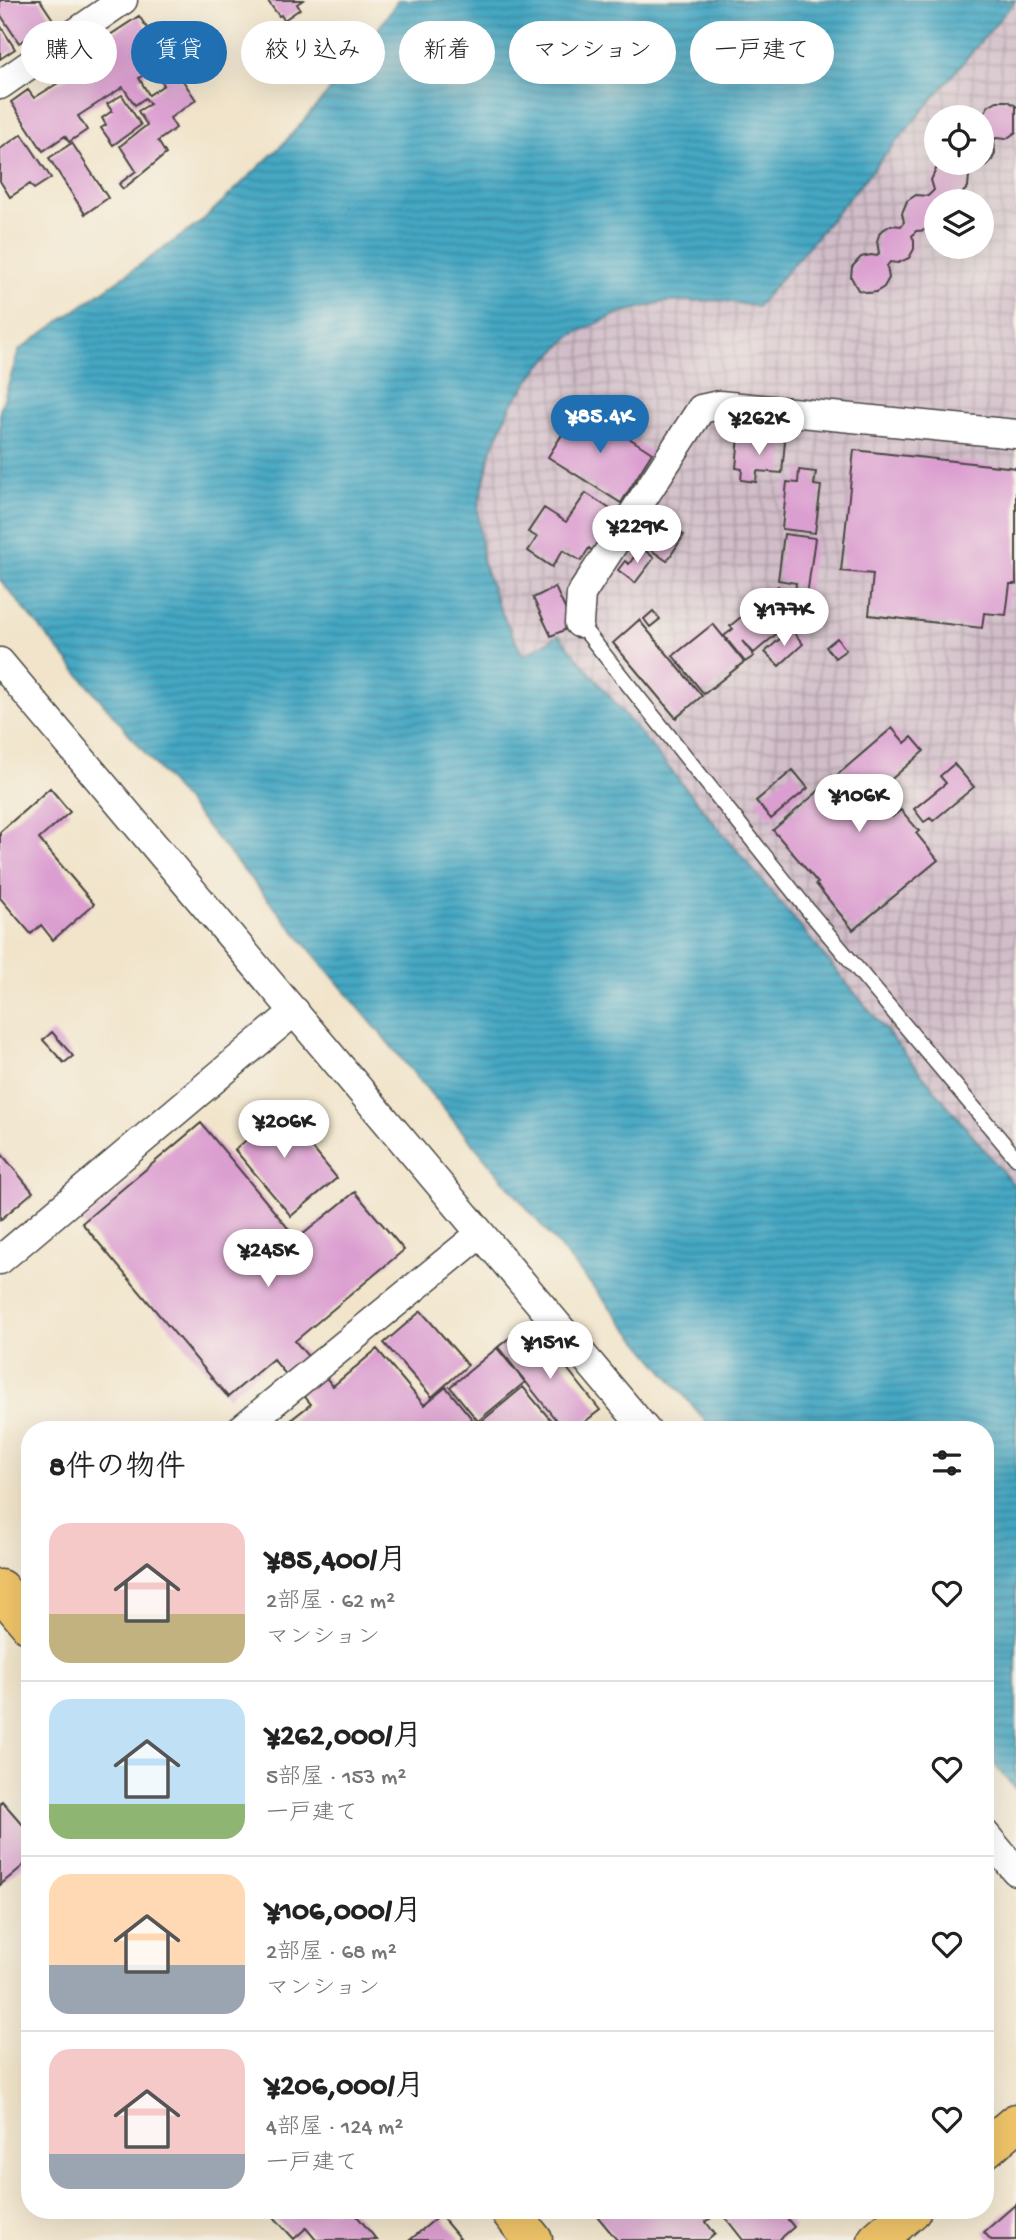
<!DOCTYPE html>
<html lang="ja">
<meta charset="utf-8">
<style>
body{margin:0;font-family:"Gochi Hand","Klee One",sans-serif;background:#f2f2f2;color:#222;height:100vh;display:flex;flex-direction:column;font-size:26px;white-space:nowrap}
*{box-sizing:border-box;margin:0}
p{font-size:23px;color:#767676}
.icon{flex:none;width:38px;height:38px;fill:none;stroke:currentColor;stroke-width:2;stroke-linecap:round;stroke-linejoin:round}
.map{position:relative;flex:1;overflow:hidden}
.drawer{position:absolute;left:21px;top:1421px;width:973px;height:798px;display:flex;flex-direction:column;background:#fff;border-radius:28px;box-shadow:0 7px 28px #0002}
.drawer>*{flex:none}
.banner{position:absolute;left:21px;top:21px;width:975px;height:63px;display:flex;gap:14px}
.controls{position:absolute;left:924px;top:105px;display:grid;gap:14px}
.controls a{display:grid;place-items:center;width:70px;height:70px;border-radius:50%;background:#fff;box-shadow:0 7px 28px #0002;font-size:35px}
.price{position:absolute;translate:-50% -60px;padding:0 16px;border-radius:24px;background:#fff;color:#222;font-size:23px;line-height:46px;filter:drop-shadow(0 2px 4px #0008)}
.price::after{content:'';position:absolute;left:50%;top:42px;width:21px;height:16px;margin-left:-10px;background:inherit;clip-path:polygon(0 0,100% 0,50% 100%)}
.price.selected{background:#1f6fb2;color:#fff}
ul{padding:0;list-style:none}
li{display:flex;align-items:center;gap:21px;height:175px;padding:0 28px}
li+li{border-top:2px solid #e0e0e0}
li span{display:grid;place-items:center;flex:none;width:196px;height:140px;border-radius:21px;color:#555}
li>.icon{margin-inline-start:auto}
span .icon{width:84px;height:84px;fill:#fffc;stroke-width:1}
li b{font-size:30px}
h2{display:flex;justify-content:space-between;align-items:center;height:84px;padding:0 28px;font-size:30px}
.pill{padding:0 24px;border-radius:32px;background:#fff;box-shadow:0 7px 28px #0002;font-size:24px;line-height:63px}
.pill.selected{background:#1f6fb2;color:#fff}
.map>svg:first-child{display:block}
</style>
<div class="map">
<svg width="1016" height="2240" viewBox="0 0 1016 2240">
<defs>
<pattern id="industrial-grid" width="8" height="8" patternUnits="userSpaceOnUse" patternTransform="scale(1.75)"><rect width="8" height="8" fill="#d1bdc9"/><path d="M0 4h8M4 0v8" fill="none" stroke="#aa9aa3"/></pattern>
<pattern id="water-rules" width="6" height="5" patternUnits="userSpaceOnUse" patternTransform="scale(1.75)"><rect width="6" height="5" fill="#44a7c3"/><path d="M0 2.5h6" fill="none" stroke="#39889f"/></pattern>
</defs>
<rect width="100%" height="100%" fill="#f7f3e8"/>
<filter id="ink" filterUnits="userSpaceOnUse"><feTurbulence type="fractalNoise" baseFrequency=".0143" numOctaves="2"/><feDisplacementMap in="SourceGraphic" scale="14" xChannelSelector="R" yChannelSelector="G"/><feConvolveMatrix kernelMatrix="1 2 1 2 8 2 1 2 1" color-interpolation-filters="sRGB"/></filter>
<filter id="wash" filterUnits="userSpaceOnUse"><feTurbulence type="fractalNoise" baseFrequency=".00686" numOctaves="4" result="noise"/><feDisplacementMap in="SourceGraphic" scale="28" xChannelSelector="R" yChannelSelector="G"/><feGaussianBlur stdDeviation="1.57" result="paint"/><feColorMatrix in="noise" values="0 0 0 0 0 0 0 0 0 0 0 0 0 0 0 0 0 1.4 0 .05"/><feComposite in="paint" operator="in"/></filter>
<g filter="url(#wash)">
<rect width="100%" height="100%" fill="#f1e4ca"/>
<path fill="url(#industrial-grid)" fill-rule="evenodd" d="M1016 2V1188L560 635 524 656 498 605 482 560 478 508 491 451 510 407 539 367 572 335 617 314 664 302 720 300 757 307ZM936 117H982V163H936ZM936 201H982V247H936Z"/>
<path fill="url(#water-rules)" stroke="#386977" stroke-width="2" d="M398 0H1016L757 307 720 300 664 302 617 314 572 335 539 367 510 407 491 451 478 508 482 560 498 605 523 656 559 635 1016 1188V1790L985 1754V1430H713L0 580V411L19 350 201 222 284 143 359 57Z"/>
<g id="blocks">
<path fill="#db9ed0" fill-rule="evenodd" d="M0 0H40L54 21 19 43 0 14Z
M267 0H303L297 4 300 9 284 20 281 15 279 16Z
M139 16 196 100 170 118 176 128 158 141 166 154 123 189 119 184 136 171 120 146 147 125 138 111 150 104 145 98 135 105 123 87 78 116 87 130 69 142 65 136 43 151 11 102 28 90 34 98 79 70 72 60ZM154 68 164 85 149 95 139 78Z
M0 25 15 49 0 59Z
M122 95 141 125 113 145 101 128 106 125 102 118 112 111 107 104Z
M997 101H1008L1016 106V132L1006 139 996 138 994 140 995 153 992 160 984 167 970 168 966 172 969 175 968 187 959 197 936 201V225L930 230 916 231 912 236 914 240V249L909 258 898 263 890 262 887 266 889 278 884 287 876 292 869 293 858 290 851 277 852 267 861 257 871 255 877 256 879 253 877 241 880 232 891 225 901 226 904 222 902 213 907 201 916 195 928 196 934 190 931 180 937 167 943 163H982V131L985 129 983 116 988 106Z
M22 134 51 178 34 189 30 184 10 197 0 181V149Z
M72 143 108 198 85 214 49 158Z
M580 406 652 453 621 503 548 457Z
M739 436 785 441 782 473 757 471 756 482 741 480 742 469 736 468Z
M854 450 1016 468V584H1010L1006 615 984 613 982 628 869 615 873 574 841 571Z
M799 470 816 472 814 485 821 486 815 533 782 529 787 482 798 483Z
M586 493 619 515 594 552 589 548 581 561 563 550 552 567 528 551 537 537 528 532 544 508 566 522Z
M655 516 684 535 667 561 638 541Z
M784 534 815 538 806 603 794 602 796 583 778 580Z
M641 547 654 558 635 583 618 570 625 561 629 564Z
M778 586 801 613 754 653 742 641 754 656 745 662 724 636 733 629 730 626Z
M555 587 573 626 551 636 533 598Z
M653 611 660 619 650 627 644 619Z
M639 620 702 696 676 718 613 643Z
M713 624 744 662 704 694 673 656Z
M791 629 803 644 779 666 765 652Z
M837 638 846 650 835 658 826 647Z
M892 728 905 743 912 737 924 751 873 795 892 817 901 810 919 831 916 833 938 860 853 930 816 884 818 883 773 830Z
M954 764 974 787 933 821 930 818 924 822 914 809 946 783 940 776Z
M793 770 808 788 771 819 756 801Z
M50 788 70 812 39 839 94 904 53 940 41 925 31 934 0 898V832Z
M52 1032 73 1056 64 1063 43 1040Z
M262 1104 273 1118 282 1111 337 1178 291 1216 235 1150 253 1134 242 1120Z
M201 1123 297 1239 355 1192 404 1250 295 1341 333 1386 377 1349 424 1405 446 1387 477 1425 523 1387 559 1430H301L292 1419 311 1404 273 1359 228 1397 82 1223Z
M0 1152 33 1192 0 1220Z
M421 1311 468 1365 432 1397 384 1343Z
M523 1327 551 1362 558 1357 600 1410 574 1430H564L498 1347Z
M497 1348 525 1382 478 1421 450 1387Z
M2 1801 30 1833V1860L0 1885V1803Z
M1016 2204V2240H991L984 2232Z
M280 2210H352L377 2240H316L306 2228 294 2239 273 2216Z
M592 2210H780L794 2227 779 2240H743L720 2211 706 2222 715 2234 708 2240H617Z
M440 2215 461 2240H410Z"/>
</g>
</g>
<g filter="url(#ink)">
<use href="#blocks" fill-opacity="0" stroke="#494743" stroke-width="2"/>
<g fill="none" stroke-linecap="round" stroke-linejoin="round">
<g stroke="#494743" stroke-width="17">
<path id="service" d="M579 623 808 910 1016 1158"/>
</g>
<g stroke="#494743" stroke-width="31">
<path id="minor" d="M0 85 123 0
M579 623 581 594 701 409 719 405 1016 434
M0 662 646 1430
M0 1260 295 1011
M240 1430 480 1234
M985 1834 1016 1871"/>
</g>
<g stroke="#494743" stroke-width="41">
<path id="trunk" d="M0 1589 30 1625
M985 2149 1016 2123
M509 2210 533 2240
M877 2240 912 2210"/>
</g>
<use href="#service" stroke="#fff" stroke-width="14"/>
<use href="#minor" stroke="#fff" stroke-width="28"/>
<use href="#trunk" stroke="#efc469" stroke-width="38"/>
</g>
</g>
</svg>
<div class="controls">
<a><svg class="icon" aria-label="locate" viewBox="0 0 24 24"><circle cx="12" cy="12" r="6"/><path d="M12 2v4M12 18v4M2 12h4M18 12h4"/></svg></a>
<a><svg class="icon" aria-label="layers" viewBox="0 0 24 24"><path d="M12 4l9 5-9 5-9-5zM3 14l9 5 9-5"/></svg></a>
</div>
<b class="price selected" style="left:600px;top:455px">¥85.4K</b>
<b class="price" style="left:759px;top:457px">¥262K</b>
<b class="price" style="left:637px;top:565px">¥229K</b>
<b class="price" style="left:784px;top:648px">¥177K</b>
<b class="price" style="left:859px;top:834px">¥106K</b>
<b class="price" style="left:284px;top:1160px">¥206K</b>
<b class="price" style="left:268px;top:1289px">¥245K</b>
<b class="price" style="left:550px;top:1381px">¥151K</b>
<div class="banner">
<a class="pill">購入</a>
<a class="pill selected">賃貸</a>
<a class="pill">絞り込み</a>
<a class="pill">新着</a>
<a class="pill">マンション</a>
<a class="pill">一戸建て</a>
</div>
<section class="drawer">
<h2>8件の物件<svg class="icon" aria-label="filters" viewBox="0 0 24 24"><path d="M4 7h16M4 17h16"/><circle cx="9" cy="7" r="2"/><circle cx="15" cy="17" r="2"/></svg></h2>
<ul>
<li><span style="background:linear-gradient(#f6c9c9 65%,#c2b280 0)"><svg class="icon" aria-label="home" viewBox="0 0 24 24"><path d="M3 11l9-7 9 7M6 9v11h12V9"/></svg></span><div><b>¥85,400/月</b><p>2部屋 · 62 m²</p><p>マンション</p></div><svg class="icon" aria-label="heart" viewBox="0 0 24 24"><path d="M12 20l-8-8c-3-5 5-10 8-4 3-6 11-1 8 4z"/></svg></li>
<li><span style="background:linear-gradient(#bfe0f5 75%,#8fb573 0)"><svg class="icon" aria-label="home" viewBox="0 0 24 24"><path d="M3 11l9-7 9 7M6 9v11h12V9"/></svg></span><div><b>¥262,000/月</b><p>5部屋 · 153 m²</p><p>一戸建て</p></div><svg class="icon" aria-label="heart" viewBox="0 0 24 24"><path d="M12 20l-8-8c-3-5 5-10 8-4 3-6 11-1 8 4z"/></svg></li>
<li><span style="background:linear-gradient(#ffd9b3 65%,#9aa5b1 0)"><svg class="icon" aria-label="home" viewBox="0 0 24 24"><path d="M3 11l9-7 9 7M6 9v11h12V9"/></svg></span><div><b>¥106,000/月</b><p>2部屋 · 68 m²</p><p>マンション</p></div><svg class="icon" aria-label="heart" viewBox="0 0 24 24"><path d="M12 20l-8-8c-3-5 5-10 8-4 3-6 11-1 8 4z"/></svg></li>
<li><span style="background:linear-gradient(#f6c9c9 75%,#9aa5b1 0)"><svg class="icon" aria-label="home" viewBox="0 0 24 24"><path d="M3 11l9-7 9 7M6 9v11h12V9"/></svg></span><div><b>¥206,000/月</b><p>4部屋 · 124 m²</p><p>一戸建て</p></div><svg class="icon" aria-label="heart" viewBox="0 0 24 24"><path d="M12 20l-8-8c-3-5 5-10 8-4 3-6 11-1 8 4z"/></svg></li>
</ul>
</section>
</div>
